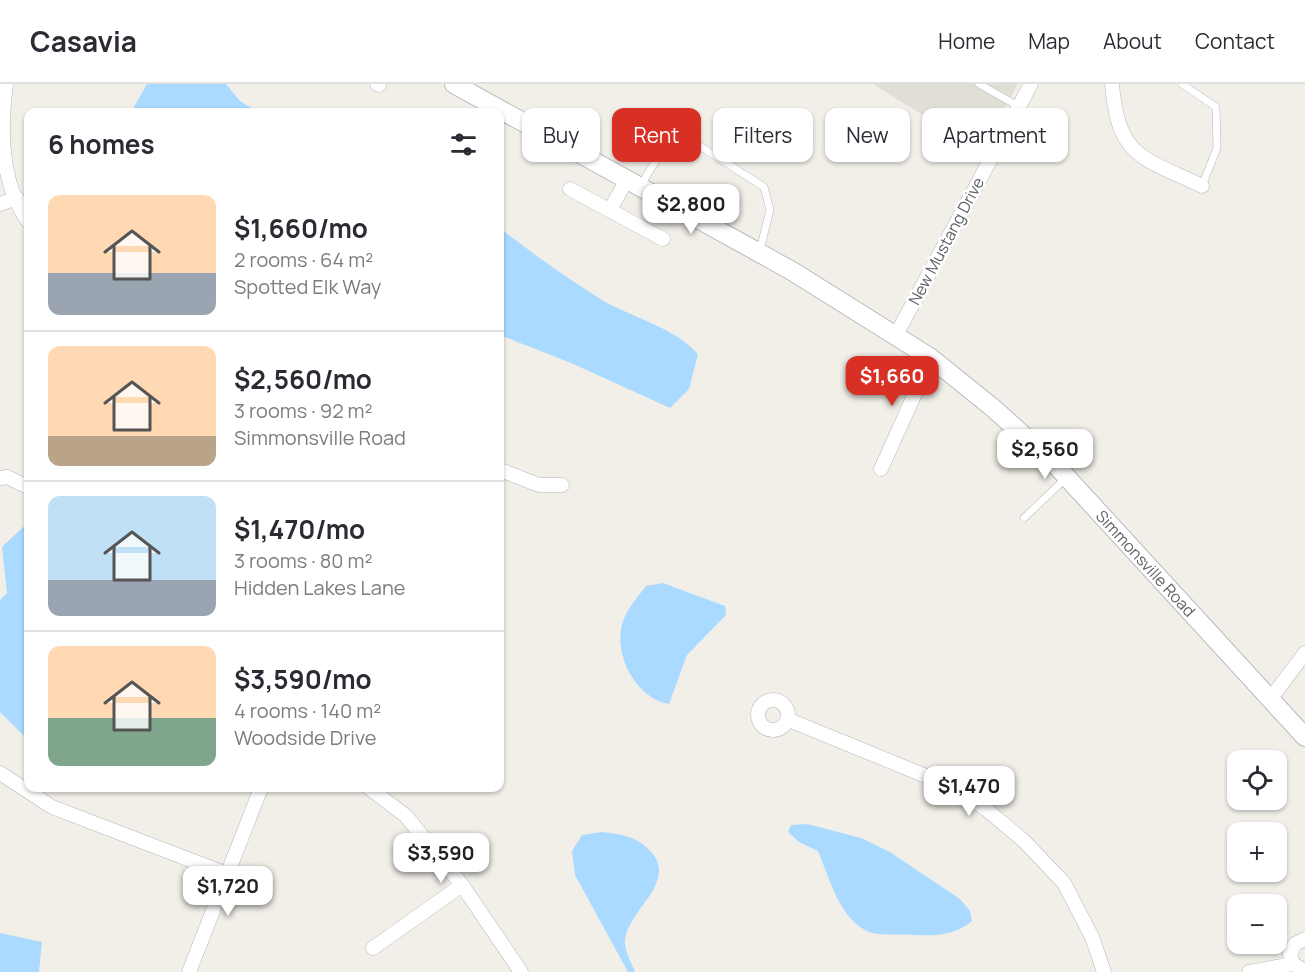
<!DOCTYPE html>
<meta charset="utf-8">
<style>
body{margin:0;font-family:Manrope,sans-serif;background:#f7f7f7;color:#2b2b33;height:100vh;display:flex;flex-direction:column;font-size:22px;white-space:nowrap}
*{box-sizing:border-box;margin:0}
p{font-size:20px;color:#7c7c81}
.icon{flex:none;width:33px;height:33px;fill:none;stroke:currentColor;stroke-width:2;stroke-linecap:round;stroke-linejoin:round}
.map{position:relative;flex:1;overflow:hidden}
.drawer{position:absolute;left:24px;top:24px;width:480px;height:684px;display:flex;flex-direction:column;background:#fff;border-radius:12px;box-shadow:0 2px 4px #0004}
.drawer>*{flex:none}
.banner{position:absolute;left:522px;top:24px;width:570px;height:54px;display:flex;gap:12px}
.fabs{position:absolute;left:1227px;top:666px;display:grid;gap:12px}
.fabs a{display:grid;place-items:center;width:60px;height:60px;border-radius:12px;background:#fff;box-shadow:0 2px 4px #0004;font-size:30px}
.price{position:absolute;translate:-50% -51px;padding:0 14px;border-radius:12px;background:#fff;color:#222;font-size:20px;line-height:39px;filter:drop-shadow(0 2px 3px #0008)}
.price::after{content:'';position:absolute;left:50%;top:36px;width:18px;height:14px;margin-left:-9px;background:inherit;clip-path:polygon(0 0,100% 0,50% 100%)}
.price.on{background:#d93025;color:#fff}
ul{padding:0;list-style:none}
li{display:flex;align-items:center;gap:18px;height:150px;padding:0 24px}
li+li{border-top:2px solid #e1e1e2}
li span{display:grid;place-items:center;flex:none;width:168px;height:120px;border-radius:12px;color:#555}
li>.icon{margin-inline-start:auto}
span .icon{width:72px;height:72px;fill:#fffc;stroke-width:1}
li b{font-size:26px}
h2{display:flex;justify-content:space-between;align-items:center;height:72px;padding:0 24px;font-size:26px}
.tag{padding:0 21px;border-radius:12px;background:#fff;box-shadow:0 2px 4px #0004;font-size:21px;line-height:54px}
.tag.on{background:#d93025;color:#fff}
header{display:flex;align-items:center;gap:36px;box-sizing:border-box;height:84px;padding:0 30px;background:#fff;border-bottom:2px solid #e1e1e2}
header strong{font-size:28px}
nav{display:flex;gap:33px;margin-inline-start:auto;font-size:21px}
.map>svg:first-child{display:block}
</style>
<header>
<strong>Casavia</strong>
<nav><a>Home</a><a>Map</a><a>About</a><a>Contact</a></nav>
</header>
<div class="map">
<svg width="1305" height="888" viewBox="0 0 1305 888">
<rect width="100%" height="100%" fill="#f1efe8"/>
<path fill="#e1ded6" d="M873 0H1018L981 67Z"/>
<path fill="#aadaff" d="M147 0H226L240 17 258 28H131Z
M500 144C533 170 567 194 602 216 633 234 674 243 698 270L689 305 670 324 571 279 500 251Z
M23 443 28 444V656L0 628V516L7 509 2 463Z
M663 499 725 522 726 531 687 571 669 620C638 615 616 576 621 546 623 529 636 515 646 502Z
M807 740 861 754 890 768 960 815 970 827 972 837C955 851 937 852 915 851 903 850 890 851 878 850 842 845 830 795 818 767L799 758 788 748 791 741Z
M602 748C622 750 639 753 652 769 677 800 627 826 625 857 624 866 632 880 635 888H628L575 791 572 767 582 751Z
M0 849 42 858 39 888H0Z"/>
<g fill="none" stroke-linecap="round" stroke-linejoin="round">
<g stroke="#b5b8bc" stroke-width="8">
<path id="lane" d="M979 0 1018 22
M1182 0 1216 23 1217 64 1202 102
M641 101C653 81 663 60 687 54L764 103 770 126 760 166
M1024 434 1066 394"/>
</g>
<g stroke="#b5b8bc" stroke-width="15">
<path id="street" d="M6 0C0 45 0 99 28 137
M377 0 379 1
M1112 0C1118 74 1142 73 1202 102
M570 105 663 155
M0 120 17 114
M610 126 627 95
M896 251 1031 0
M881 385 931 274
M500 386 539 401H562
M0 394 7 393 28 403
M1271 614 1305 569
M758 631a15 15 0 1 1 30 0a15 15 0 1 1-30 0Z
M789 636 948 701 986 725 1024 757 1064 799 1092 853 1104 888
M0 689 52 723 227 790
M369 704 406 732 462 801 521 888
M1305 855 1295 860 1290 870 1293 880 1305 887
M373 864 462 801
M189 888 261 704
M1249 888 1293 880"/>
</g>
<g stroke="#b6babf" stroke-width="20">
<g id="secondary">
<path id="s1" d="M454 0 792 187 931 274 993 324 1051 376 1305 653"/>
</g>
</g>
<use href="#lane" stroke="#fff" stroke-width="7"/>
<use href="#street" stroke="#fff" stroke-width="14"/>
<use href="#secondary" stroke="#fff" stroke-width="18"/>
</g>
<g text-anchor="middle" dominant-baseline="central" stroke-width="5" stroke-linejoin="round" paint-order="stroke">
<g font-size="16" fill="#5f6368" stroke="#fff">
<text transform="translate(946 157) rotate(-62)">New Mustang Drive</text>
<text stroke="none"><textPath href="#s1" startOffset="848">Simmonsville Road</textPath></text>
</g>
</g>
</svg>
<div class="fabs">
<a><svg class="icon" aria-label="locate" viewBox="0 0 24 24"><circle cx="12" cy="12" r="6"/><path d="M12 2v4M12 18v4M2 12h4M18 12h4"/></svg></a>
<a>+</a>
<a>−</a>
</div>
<b class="price" style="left:691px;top:151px">$2,800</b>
<b class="price on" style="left:892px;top:323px">$1,660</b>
<b class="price" style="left:1045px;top:396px">$2,560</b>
<b class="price" style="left:969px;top:733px">$1,470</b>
<b class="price" style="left:441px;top:800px">$3,590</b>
<b class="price" style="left:228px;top:833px">$1,720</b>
<div class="banner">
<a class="tag">Buy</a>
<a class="tag on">Rent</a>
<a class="tag">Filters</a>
<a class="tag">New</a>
<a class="tag">Apartment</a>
</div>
<section class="drawer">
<h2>6 homes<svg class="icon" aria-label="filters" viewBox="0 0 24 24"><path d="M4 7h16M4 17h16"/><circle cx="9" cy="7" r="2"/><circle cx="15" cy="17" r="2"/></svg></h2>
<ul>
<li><span style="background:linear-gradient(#ffd9b3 65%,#9aa5b1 0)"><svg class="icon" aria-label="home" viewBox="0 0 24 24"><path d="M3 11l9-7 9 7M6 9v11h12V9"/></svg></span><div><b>$1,660/mo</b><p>2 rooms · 64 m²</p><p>Spotted Elk Way</p></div></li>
<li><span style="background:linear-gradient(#ffd9b3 75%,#b9a48a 0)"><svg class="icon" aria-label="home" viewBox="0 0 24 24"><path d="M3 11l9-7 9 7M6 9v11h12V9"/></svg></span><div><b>$2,560/mo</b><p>3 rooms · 92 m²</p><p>Simmonsville Road</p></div></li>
<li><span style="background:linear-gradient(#bfe0f5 70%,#9aa5b1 0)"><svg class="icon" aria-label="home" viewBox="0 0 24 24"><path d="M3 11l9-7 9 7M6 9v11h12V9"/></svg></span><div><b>$1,470/mo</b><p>3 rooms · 80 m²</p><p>Hidden Lakes Lane</p></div></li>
<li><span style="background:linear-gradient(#ffd9b3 60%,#7fa58c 0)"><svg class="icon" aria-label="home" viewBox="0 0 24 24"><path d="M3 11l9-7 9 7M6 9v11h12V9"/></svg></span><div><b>$3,590/mo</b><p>4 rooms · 140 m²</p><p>Woodside Drive</p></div></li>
</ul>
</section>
</div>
